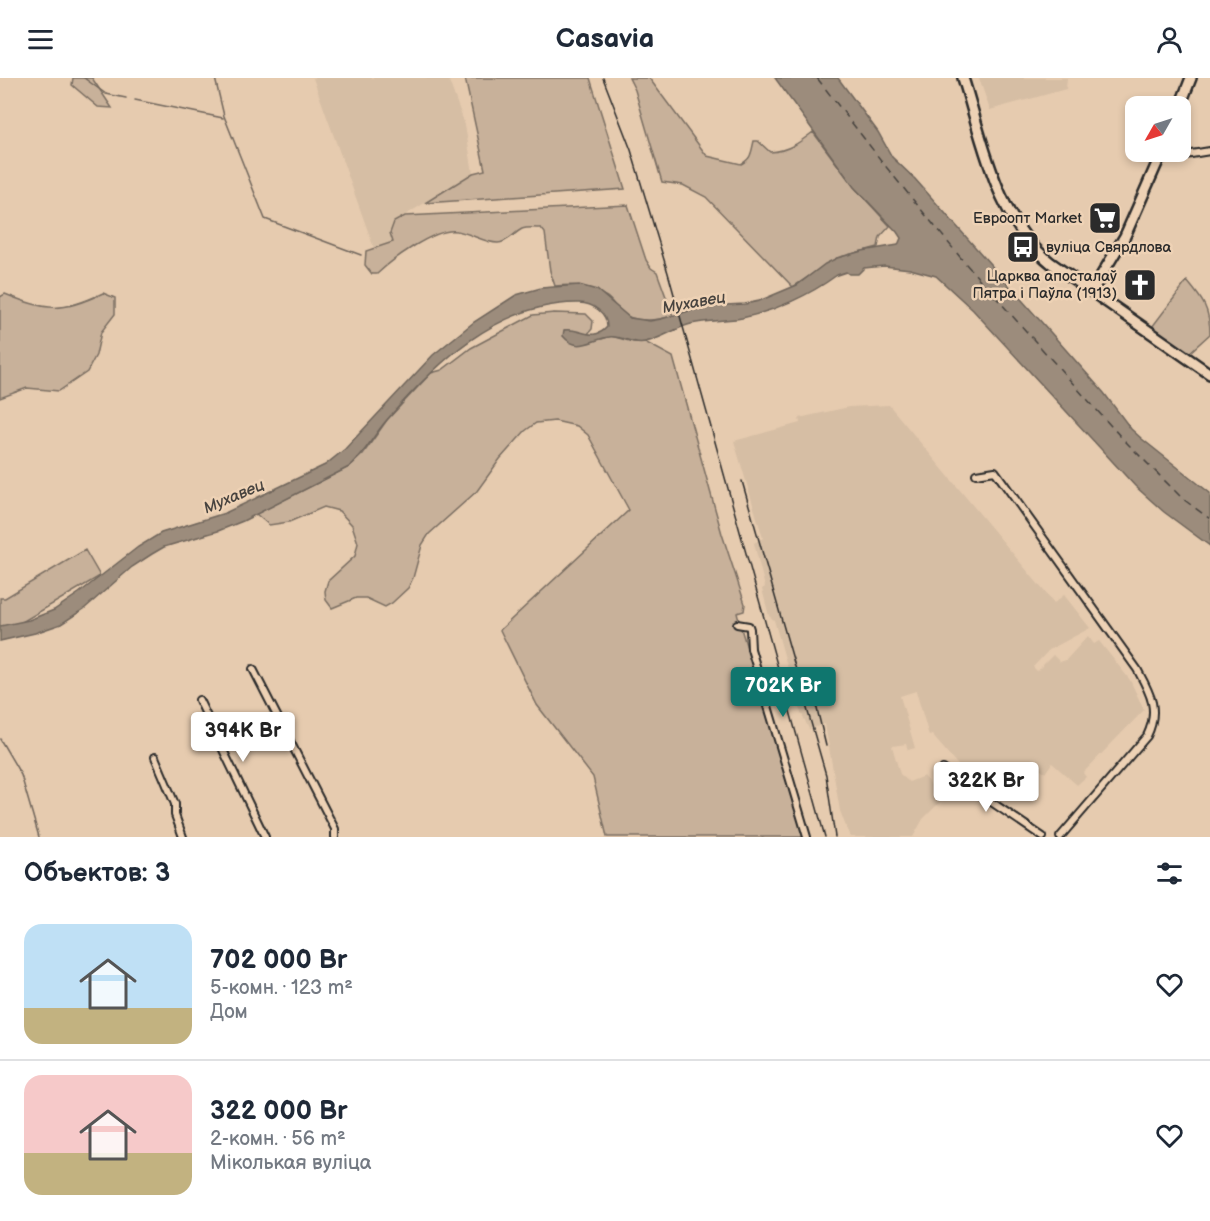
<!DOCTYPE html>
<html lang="ru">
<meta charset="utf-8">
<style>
body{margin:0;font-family:"Balsamiq Sans",sans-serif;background:#f2f2f3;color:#1f2937;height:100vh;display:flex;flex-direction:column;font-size:22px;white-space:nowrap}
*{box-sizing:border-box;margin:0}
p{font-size:20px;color:#747a83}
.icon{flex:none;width:33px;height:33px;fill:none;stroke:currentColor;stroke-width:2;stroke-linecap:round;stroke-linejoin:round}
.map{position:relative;height:759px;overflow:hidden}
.side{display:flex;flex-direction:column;background:#fff;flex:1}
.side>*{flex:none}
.needle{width:39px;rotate:231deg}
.buttons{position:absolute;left:1125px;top:18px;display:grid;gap:12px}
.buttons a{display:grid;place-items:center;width:66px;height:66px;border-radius:12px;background:#fff;box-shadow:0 3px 9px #0003;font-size:30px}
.price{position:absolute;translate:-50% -51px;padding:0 14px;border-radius:6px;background:#fff;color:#222;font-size:20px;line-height:39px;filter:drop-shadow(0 2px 3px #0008)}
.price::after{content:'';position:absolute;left:50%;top:36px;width:18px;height:14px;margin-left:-9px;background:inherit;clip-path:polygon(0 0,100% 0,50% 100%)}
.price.on{background:#0f766e;color:#fff}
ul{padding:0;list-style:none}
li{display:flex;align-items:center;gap:18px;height:150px;padding:0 24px}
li+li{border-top:2px solid #e0e1e3}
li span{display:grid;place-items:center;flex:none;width:168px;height:120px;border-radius:18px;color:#555}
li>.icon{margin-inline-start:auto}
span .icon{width:72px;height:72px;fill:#fffc;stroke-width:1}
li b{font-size:26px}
h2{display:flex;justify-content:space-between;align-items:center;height:72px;padding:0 24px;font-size:26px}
header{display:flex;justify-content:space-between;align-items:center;height:78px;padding:0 24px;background:#fff;font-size:27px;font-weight:700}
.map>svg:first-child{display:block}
</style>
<header><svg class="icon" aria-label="menu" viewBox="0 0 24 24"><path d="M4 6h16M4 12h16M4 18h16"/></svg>Casavia<svg class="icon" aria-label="person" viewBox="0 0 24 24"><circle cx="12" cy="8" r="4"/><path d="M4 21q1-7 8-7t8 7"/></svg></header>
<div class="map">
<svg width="1210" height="759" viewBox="0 0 1210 759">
<rect width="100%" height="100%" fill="#e6cbaf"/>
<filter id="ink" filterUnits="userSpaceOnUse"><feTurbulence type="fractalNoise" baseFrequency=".0167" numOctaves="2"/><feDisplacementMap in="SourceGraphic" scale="12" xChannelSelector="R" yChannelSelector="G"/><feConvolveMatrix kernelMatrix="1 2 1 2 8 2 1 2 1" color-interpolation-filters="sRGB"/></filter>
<g filter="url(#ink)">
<path fill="#d6bea4" d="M313 0H448L465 47 473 95 394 144V164L374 170Z
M979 0H1067L1066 11 990 32Z
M889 327 1054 525 1064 517 1090 550 1049 572 1033 589 1037 593 1053 577 1060 584 1066 582 1088 558 1094 566 1099 563 1130 602 1144 632 1083 695 1086 699 1077 707 1052 685 1045 695 1033 687 1017 703 1014 702 1016 704 1001 722 963 693 932 657 929 658 916 613 900 618 915 670 908 672 906 666 892 668 900 696 909 704 924 698 943 721 923 741 913 759H850L840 733 825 646 809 651 799 630 791 597 788 591 774 542 769 538 762 511 765 509 754 465 763 460 734 363 800 345 799 340 849 329Z"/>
<path fill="#c8b19a" stroke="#7a6e62" stroke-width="1.5" d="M73 0H92L112 30 98 29 72 7Z
M465 0H590L625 111 425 125 473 95 485 92Z
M629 0H649L707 78 741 86C752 80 751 75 754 63H758L770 74C788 73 799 65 813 54L854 109 890 148 880 159 878 169 837 180 793 209 706 119 683 107 662 104 635 12Z
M628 127 646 182 651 190 657 194 673 238C655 243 633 246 618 232 614 227 611 221 605 218 589 207 573 206 555 208L550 193 545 155 541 150C535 150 527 149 522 151 514 155 507 165 498 165 485 165 470 155 457 153 435 149 392 182 377 196H372L365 187 366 173 393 164 390 155 394 144 405 138Z
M1187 203C1203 222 1210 231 1210 256L1189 275 1152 249Z
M103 215 115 220V236L101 254 96 277 87 294 59 313 27 310 0 320V219L5 216C47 233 62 235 103 215Z
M554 235 586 236 593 243 592 251 587 257 564 252 602 261 611 258 633 264H645L673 279 722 456 745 526 744 533 737 535 740 547 804 759H607L593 699 537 627 500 552 629 432 588 357 577 348 555 343 536 345 525 353 500 381 477 413 429 456 422 467 413 500 408 510 392 525 385 529 366 520H356L332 530 326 522 325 513 328 503 355 478 358 465 352 447 339 433 324 429 289 444 269 447 256 436 349 389 363 376 387 342 431 295 442 292 471 270 516 246 533 237Z
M85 472 100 498 17 547 0 549V520H5Z"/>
<path fill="#9c8c7b" stroke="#6f655b" stroke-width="1.5" d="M775 0H838L878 54 892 79 915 101 1104 315 1131 351 1142 361 1210 415V468L1164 434 1135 408 973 232 936 198 910 191 884 188 864 190 858 196H849L846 194 837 197C810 217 775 233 742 240 725 243 708 242 691 246 675 250 661 261 645 264 632 267 621 257 609 259 592 261 578 276 563 258L564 252C579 249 593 265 607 249 607 235 593 225 579 225 498 224 436 285 386 343 373 358 365 376 349 389L243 443 218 453 164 469 152 476 132 489 84 531 61 546 35 555 0 563V548L29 542 54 532 79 515 138 469 161 455 225 435 325 387 345 371 433 277 474 244 516 217 541 210 579 207 597 212 630 240 650 243 661 241 706 228 745 226 759 223 797 207 825 186 837 180 862 173 898 167 901 160 897 154 854 109Z"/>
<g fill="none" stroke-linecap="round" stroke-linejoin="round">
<path stroke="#6f655b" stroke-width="1.5" d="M84 0 106 16 126 20
M215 0 224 38 265 141 361 177
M135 22 223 40
M0 661 21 697 39 759"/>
<path stroke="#47433f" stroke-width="1.5" stroke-dasharray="8 6" stroke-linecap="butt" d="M817 0 887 90 965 185 1120 358 1183 421 1210 441"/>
<g stroke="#2b2b2b" stroke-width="10">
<path id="minor" d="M1160 81 1210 73
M976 396 995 393 1137 591C1150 615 1160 631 1147 658L1060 759
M737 546 749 548 750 551 751 571 807 759
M253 591 335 751V759
M199 622 265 759
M155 679 175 726V737L183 759
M943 691 1043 759"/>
</g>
<g stroke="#2b2b2b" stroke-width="14">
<path id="secondary" d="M1180 28 1191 0
M1092 213 1125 158 1162 74"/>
</g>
<g stroke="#2b2b2b" stroke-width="14">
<path id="primary" d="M963 0C983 63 996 142 1051 185L1210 296"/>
</g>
<use href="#minor" stroke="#eed2b5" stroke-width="6"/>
<use href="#secondary" stroke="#eed2b5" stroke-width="9"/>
<use href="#primary" stroke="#eed2b5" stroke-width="9"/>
<path stroke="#2b2b2b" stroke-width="1.5" d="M603 0 631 72 668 195 825 759
M742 403 826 697 835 759
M811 606 826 668"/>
</g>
</g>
<defs>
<g id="supermarket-square" transform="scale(1.725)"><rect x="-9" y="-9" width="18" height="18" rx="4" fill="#2b2b2b" stroke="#eed2b5"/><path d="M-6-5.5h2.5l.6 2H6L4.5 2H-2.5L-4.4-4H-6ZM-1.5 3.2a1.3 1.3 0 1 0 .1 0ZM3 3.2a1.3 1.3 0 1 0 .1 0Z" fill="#fff"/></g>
<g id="bus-square" transform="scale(1.725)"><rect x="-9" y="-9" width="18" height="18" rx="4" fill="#2b2b2b" stroke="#eed2b5"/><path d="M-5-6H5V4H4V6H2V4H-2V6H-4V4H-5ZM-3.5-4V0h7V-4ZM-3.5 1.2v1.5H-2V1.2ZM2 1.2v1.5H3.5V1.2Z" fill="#fff"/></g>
<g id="church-square" transform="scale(1.725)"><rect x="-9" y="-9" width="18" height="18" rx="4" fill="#2b2b2b" stroke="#eed2b5"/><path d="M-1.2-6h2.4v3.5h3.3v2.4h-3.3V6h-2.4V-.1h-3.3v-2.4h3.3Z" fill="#fff"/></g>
</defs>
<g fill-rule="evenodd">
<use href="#supermarket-square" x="1105" y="140"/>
<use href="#bus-square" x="1023" y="169"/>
<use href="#church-square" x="1140" y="207"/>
</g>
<g text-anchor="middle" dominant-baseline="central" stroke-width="5" stroke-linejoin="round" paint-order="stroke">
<g font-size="15" fill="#2b2b2b" stroke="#eed2b5" text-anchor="end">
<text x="1082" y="140">Евроопт Market</text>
<text x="1046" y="169" text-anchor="start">вуліца Свярдлова</text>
<text x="1117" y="198">Царква апосталаў<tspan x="1117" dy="17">Пятра і Паўла (1913)</tspan></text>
</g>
<g font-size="16" font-style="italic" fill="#47433f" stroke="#eed2b5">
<text transform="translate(694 225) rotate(-10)">Мухавец</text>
<text transform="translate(234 419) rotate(-23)">Мухавец</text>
</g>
</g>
</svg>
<div class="buttons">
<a><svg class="needle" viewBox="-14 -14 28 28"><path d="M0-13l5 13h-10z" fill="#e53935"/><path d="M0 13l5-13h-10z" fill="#747a83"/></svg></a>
</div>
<b class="price on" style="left:783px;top:640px">702K Br</b>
<b class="price" style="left:243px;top:685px">394K Br</b>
<b class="price" style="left:986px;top:735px">322K Br</b>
</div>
<section class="side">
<h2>Объектов: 3<svg class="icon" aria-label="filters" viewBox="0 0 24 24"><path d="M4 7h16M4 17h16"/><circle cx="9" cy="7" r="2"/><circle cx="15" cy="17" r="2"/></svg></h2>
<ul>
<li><span style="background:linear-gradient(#bfe0f5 70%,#c2b280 0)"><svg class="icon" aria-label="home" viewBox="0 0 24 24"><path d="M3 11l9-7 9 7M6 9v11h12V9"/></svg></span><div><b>702 000 Br</b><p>5-комн. · 123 m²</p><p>Дом</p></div><svg class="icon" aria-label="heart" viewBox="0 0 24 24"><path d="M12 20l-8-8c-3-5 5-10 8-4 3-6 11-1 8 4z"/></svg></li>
<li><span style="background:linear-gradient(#f6c9c9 65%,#c2b280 0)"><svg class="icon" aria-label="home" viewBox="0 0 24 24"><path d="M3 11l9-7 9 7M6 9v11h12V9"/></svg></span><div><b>322 000 Br</b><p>2-комн. · 56 m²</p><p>Міколькая вуліца</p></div><svg class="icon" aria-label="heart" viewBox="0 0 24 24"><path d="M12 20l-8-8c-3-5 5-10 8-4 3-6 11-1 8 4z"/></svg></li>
</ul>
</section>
